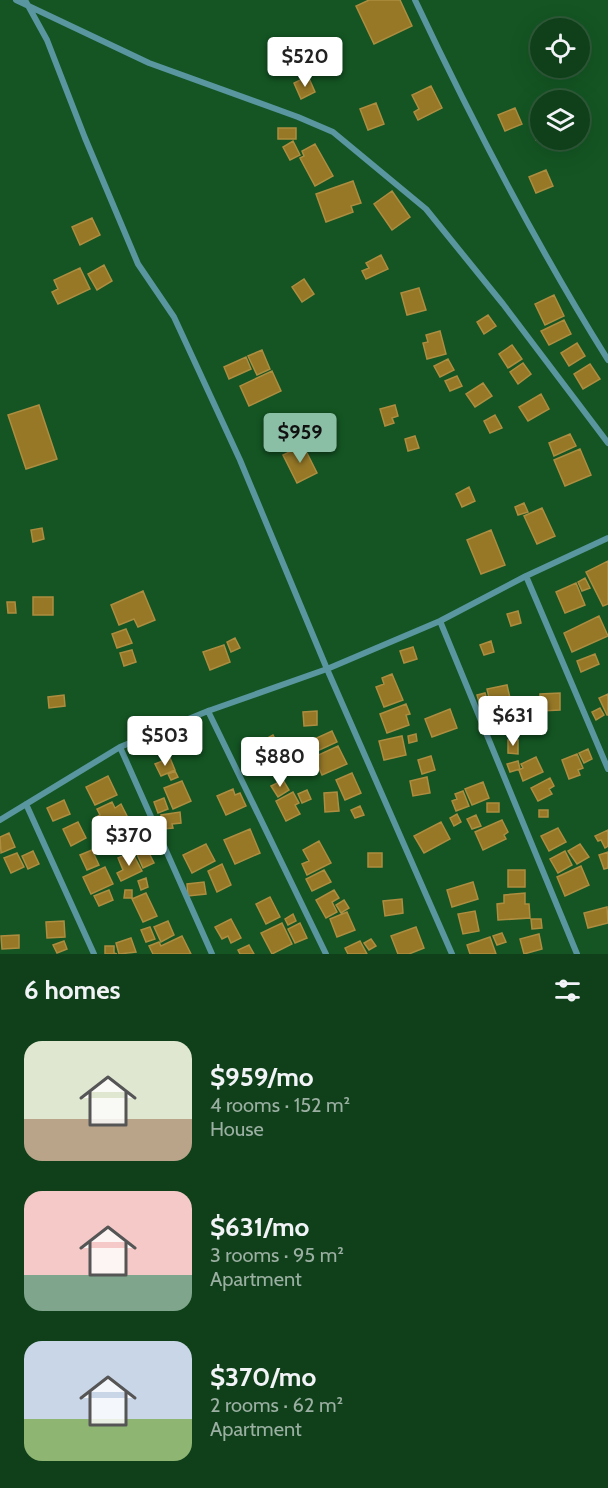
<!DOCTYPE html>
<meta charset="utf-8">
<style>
body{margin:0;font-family:Cabin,sans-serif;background:#1d4b27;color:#f1f3f6;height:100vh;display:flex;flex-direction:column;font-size:22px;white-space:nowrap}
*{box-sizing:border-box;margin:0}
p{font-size:20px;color:#9bafa2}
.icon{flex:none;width:33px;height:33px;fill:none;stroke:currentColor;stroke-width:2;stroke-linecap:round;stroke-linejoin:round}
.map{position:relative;height:954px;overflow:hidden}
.drawer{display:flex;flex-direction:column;background:#0f401a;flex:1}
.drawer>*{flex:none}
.controls{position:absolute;left:530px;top:18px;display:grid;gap:12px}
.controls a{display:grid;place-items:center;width:60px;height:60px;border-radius:50%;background:#0f401a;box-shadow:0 6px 24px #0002,0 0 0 2px #2f5939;font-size:30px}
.price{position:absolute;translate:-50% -51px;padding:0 14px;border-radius:6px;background:#fff;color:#222;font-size:20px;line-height:39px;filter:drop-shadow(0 2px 3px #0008)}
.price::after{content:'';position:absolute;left:50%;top:36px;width:18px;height:14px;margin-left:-9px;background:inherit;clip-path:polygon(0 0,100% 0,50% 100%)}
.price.selected{background:#8abfa5;color:#111}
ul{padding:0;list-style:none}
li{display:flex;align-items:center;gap:18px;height:150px;padding:0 24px}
li span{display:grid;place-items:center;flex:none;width:168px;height:120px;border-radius:18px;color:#555}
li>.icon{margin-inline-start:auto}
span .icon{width:72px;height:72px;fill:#fffc;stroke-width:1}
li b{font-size:26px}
h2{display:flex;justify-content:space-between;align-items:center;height:72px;padding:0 24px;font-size:26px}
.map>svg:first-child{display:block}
</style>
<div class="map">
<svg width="608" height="954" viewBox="0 0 608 954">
<rect width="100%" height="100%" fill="#145523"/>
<path fill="#967827" stroke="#ad8d40" stroke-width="1.5" d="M369 0H400L412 26 374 44 356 6Z
M308 76 315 92 301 99 294 83Z
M431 86 442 108 418 120 414 112 419 109 412 95Z
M376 103 384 124 368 130 360 109Z
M515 108 522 124 505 131 498 115Z
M278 128H296V139H278Z
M536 129H540V140H542H536Z
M293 141 300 155 290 160 283 147Z
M315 144 333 176 315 186 300 158 304 156 302 151Z
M546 170 553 186 536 193 529 177Z
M353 181 361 203 351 206 353 212 326 222 316 194Z
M392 191 410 217 392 230 374 204Z
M92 218 100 235 80 245 72 227Z
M381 255 388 269 366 279 362 271 369 268 366 263Z
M104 265 112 281 97 290 88 274Z
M80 268 90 289 58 304 52 292 58 289 54 280Z
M304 279 314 294 302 302 292 287Z
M419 288 426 310 407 315 401 293Z
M554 295 564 316 545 325 535 304Z
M488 315 496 326 484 334 477 322Z
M564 320 571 334 549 345 541 331Z
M440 331 446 354 427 359 423 343 428 342 426 335Z
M577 343 585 356 569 366 561 353Z
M512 345 522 359 508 368 499 354Z
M262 350 270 369 257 375 248 356Z
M246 357 251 369 229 379 224 367Z
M448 359 454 370 440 377 434 366Z
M523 363 531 374 518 384 510 372Z
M590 364 600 379 583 389 574 374Z
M272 371 281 391 249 406 240 386Z
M457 376 462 386 450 391 445 381Z
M483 383 492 396 475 407 466 394Z
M541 394 549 409 528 421 519 407Z
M39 405 57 459 26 469 8 415Z
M395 405 398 416 392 418 394 423 385 426 380 409Z
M495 415 502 428 490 433 484 421Z
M570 434 576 446 554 456 549 443Z
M415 436 419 448 408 451 405 439Z
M303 445 317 473 297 483 283 455Z
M580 449 591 475 565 486 554 460Z
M469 487 475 501 462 507 456 494Z
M524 503 528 512 518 515 515 507Z
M542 508 555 536 537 544 524 516Z
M42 528 44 539 33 542 31 530Z
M491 530 505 565 481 574 467 540Z
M608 561V604L603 606 586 572Z
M585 578 590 588 582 591 578 582Z
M576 583 585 605 565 613 556 592Z
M143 591 155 620 138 627 134 619 119 625 111 605Z
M33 597H53V615H33Z
M7 602H15L16 613H8Z
M518 611 521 623 511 626 507 614Z
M599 616 608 636 572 652 564 633Z
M126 629 132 643 117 648 112 634Z
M235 638 240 648 231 652 227 642Z
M491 641 494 652 484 655 480 645Z
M224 645 230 662 210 670 203 652Z
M413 647 417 659 404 663 400 651Z
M132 650 136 662 124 666 120 653Z
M595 654 599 664 581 672 577 661Z
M392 674 403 700 384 707 376 687 384 684 382 678Z
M507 685 510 698 490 702 487 689Z
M485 693 488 703 480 705 477 695Z
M560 693V710L540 711V694Z
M608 694V715H607L599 698Z
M64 695 65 706 49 708 48 697Z
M406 704 410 714 406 715 409 725 387 733 380 714Z
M516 708 522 727 499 734 495 721 501 719 499 713Z
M600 708 604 715 596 720 592 712Z
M450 709 457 728 432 737 425 719Z
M317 711V725L304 726 303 712Z
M332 731 337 742 315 752 310 741Z
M416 734 417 741 409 743 408 736Z
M273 735 281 750 266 758 258 743Z
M402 736 406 755 384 760 379 741Z
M508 740H518V754L508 753Z
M338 746 347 764 322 775 314 757Z
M588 749 592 759 584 763 579 753Z
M255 752 259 759 253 762 249 756Z
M577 754 583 768 578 770 580 775 569 779 562 760Z
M431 756 435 770 422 774 418 760Z
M536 757 543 772 523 781 519 770 523 768 521 764Z
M170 758 175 770 161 776 155 764Z
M518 761 520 769 510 772 507 764Z
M175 771 178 777 171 780 168 774Z
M352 773 361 793 345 800 336 780Z
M108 776 117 795 95 805 86 787Z
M427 777 430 793 413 796 410 781Z
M550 778 554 786 549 789 552 794 538 801 531 788Z
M283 780 289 790 278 797 271 786Z
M182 781 191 801 173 809 164 788Z
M483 782 489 798 472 805 465 789Z
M233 789 235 795 240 793 246 806 226 815 217 796Z
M307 790 311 799 302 803 298 794Z
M463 791 469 806 456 811 452 801 457 799 455 794Z
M293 792 299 803 295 805 300 814 286 821 276 801Z
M337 792 339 811 325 812 324 793Z
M164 798 168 809 158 813 154 802Z
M64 800 70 814 53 821 47 808Z
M112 802 115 808 121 804 129 820 102 834 93 819 100 815 97 809Z
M487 803H499V812H487Z
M360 806 364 815 355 818 351 810Z
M539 810H548V817H539Z
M180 812 181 823 172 824 173 828 163 829 161 815Z
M457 814 461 822 454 826 450 818Z
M476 815 481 826 472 829 467 819Z
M502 820 508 832 504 835 506 839 483 850 475 832Z
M78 822 86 838 71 846 63 829Z
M441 822 450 839 424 853 414 836Z
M558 828 566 842 549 851 541 836Z
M250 829 260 853 235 864 224 840Z
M608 830V846L605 848 601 840 598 841 595 836Z
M9 833 15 847 1 853 0 837Z
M116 837 121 848 112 853 107 842Z
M319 841 331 863 307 875 302 864 309 861 303 850Z
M206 844 215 861 192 873 183 855Z
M580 844 589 857 577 864 568 851Z
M146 847 154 863 143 868 136 852Z
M92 850 99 865 87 870 80 855Z
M33 851 39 864 28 869 22 856Z
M565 851 572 865 558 873 550 859Z
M132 852 142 871 121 881 117 873 123 870 118 858Z
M608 852V868L604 869 599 855Z
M17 853 24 867 11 873 4 858Z
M368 853H382V867H368Z
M222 864 231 885 217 892 208 871Z
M581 866 589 885 565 896 557 877Z
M105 867 113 884 91 894 83 877Z
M324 870 331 882 312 891 306 879Z
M508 870H525V887H508Z
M146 878 148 887 141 890 138 881Z
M204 882 206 894 188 896 187 884Z
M473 882 478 899 452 907 447 890Z
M109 890 113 900 99 906 94 896Z
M125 890H132V898H124Z
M334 890 339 898 332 902 337 912 326 918 316 900Z
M146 893 157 916 143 922 132 899Z
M525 893V904H529L530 918 498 920 497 904 504 903V895Z
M270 897 280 917 266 924 256 904Z
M402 899 403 913 385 916 383 901Z
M344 900 349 908 341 913 336 905Z
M607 907 608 923 588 928 584 913Z
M475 911 479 931 463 934 458 914Z
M347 912 355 930 337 937 330 919Z
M293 914 296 921 288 925 285 919Z
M231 919 241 938 231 943 228 936 222 939 215 927Z
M531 919H541L542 928 532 929Z
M64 921 65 937 47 938 46 922Z
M168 921 174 935 161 942 154 927Z
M282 923 292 944 272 954 261 933Z
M300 923 307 938 295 943 288 929Z
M150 927 155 939 146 942 141 930Z
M416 927 424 948 409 954H398L391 936Z
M502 933 506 942 497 945 493 936Z
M539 934 542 949 524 954 520 939Z
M19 935V948L2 949 1 936Z
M182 936 191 954H153L149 946 159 942 161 946Z
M490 937 496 954H470L467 945Z
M131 938 136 952 119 954 116 943Z
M371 939 376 946 369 950 364 943Z
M64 941 67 949 57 953 53 945Z
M360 941 367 954H348L345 948Z
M249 945 254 954H240L238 950Z
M105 946H114V953L117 954H105Z"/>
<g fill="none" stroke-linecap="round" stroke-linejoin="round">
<path stroke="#59969f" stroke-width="6" d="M16 0 149 63 298 117 333 132 426 209 503 304 608 443
M25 0 47 40 85 138 138 264 174 317 240 460 327 669 452 954
M415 0C473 123 536 245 608 360
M526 576 608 769
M440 621 577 954
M208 711 326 954
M120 747 212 954
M26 804 94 954
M0 820 120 747 208 711 327 669 440 621 526 576 608 538"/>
</g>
</svg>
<div class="controls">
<a><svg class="icon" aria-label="locate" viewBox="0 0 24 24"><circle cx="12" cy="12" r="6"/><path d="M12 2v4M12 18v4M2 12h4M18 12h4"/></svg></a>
<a><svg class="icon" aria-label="layers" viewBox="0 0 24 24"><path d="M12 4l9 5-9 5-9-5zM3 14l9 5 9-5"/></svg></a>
</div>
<b class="price" style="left:305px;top:88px">$520</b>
<b class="price selected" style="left:300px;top:464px">$959</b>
<b class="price" style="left:513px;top:747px">$631</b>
<b class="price" style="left:165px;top:767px">$503</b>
<b class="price" style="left:280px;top:788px">$880</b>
<b class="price" style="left:129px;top:867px">$370</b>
</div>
<section class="drawer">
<h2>6 homes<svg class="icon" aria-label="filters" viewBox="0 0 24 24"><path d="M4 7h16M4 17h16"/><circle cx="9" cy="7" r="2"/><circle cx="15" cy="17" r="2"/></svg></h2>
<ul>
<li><span style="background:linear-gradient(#dfe7d0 65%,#b9a48a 0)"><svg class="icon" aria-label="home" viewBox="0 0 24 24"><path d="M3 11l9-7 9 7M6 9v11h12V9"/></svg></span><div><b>$959/mo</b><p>4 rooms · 152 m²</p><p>House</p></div></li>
<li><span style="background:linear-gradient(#f6c9c9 70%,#7fa58c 0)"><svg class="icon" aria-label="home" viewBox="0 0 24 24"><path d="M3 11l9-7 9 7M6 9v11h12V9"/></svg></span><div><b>$631/mo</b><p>3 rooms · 95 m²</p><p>Apartment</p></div></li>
<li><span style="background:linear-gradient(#c9d6e8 65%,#8fb573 0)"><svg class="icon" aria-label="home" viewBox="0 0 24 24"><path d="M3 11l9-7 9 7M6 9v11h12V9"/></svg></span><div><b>$370/mo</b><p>2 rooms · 62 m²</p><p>Apartment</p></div></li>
</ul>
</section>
